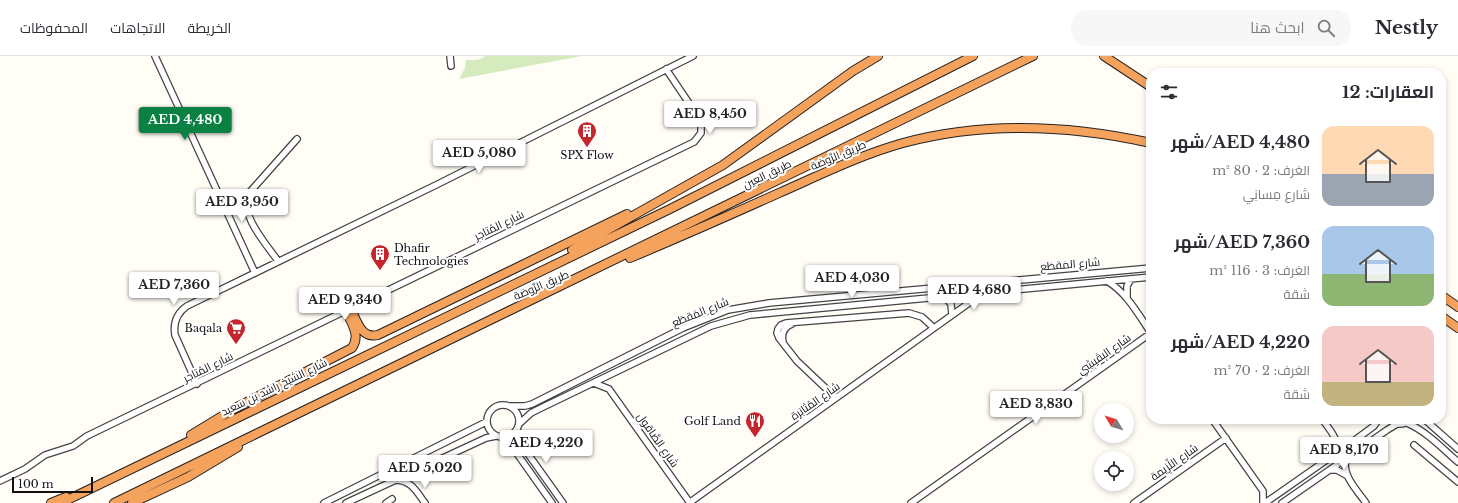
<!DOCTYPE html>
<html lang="ar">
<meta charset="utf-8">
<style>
body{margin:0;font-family:"Libre Baskerville",Cairo,serif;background:#f7f7f7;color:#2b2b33;direction:rtl;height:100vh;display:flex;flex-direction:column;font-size:15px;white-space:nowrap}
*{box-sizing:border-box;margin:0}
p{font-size:13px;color:#7c7c81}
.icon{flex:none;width:22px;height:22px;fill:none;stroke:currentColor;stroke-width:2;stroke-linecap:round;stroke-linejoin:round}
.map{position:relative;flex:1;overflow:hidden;direction:ltr}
.panel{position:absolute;left:1146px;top:12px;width:300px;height:356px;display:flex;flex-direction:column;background:#fff;border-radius:16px;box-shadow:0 2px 6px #0003;direction:rtl}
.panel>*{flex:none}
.needle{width:26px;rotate:308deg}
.buttons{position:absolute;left:1094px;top:347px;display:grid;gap:8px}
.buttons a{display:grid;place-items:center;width:40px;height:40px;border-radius:50%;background:#fff;box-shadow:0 2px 6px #0003;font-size:20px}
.scale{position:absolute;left:12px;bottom:10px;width:81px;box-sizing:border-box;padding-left:4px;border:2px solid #111;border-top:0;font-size:11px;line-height:14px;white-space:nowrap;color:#111;-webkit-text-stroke:3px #fff;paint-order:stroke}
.price{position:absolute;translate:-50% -34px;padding:0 9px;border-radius:4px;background:#fff;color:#222;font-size:13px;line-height:26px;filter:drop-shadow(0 1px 2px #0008)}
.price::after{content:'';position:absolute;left:50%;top:24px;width:12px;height:9px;margin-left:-6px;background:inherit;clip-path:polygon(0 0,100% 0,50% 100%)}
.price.on{background:#0b8043;color:#fff}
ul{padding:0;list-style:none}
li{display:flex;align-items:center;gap:12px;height:100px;padding:0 12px}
li span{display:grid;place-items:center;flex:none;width:112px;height:80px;border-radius:12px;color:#555}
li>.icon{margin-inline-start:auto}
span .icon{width:48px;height:48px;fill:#fffc;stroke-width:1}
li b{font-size:17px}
h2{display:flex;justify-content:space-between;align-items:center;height:48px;padding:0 12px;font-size:17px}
header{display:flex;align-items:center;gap:24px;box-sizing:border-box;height:56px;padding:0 20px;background:#fff;border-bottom:1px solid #e1e1e2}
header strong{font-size:19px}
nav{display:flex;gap:22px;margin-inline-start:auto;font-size:14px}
.search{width:280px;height:36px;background:#f7f7f7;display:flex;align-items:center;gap:10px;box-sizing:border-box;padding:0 14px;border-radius:16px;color:#7c7c81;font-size:15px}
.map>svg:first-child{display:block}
</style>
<header>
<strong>Nestly</strong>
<div class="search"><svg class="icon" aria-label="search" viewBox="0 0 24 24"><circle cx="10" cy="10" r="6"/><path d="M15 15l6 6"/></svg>ابحث هنا</div>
<nav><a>الخريطة</a><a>الاتجاهات</a><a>المحفوظات</a></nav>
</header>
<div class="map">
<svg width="1458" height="447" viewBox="0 0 1458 447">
<rect width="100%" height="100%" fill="#fffdf5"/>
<path fill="#d5ebbd" d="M485 0H582L459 23 465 12 466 4C472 4 480 5 485 0Z"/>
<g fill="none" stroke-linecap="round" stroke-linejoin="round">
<g stroke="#444" stroke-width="8">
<path id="minor" d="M155 0 255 217
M450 0 451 10
M278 205C267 189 238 158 249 137L297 83
M944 240 951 248 952 259
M1127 241V230L1131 223
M783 286C781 277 784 271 792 268
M594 327 609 333 690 447
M197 328 175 279C173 267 177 257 187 250L436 129 693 0
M836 342 797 305 779 282 777 277 778 273 781 269 786 267 909 257 922 261 934 272
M487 365a16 16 0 1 1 32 0a16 16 0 1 1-32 0Z
M511 350H525L532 348 683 272 728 254 769 247 1151 212
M1212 363 1263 435V447
M1322 363C1330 374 1340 384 1336 398
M1388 363C1396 369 1404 370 1412 363
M1424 363 1458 393
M1407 367C1426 375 1442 392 1458 406
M519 368 531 357 541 352 711 270 750 259 771 257 1151 221
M517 373 521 388 563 447
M502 381 513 392 552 447
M1414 389 1458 426
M1346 402C1341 419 1357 434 1366 447
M1330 414H1337L1346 419
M395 424C411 424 416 435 425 447
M0 425 25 413 45 399 73 390 87 380 694 86 701 77V65L666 13
M324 447 486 366
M346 447 486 382 496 380
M386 447 392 443
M689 447 983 237
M911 447 1151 277C1138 258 1127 237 1107 225
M1134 447 1226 382
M1265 447 1351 387 1374 370 1379 363
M1282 447 1387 374 1397 368"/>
</g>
<g stroke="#222" stroke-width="10">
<path id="highway" d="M1104 0 1151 31
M572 194 723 109 853 15 878 0
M630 202C680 181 730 159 779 137 820 119 860 99 903 87 985 65 1069 69 1151 87
M1441 239 1458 251
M351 253C357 265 361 283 378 279L627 158
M1441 260 1458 272
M191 379 237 351 352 292C361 279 351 267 346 255
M51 447 66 441
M61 447 670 153 973 0
M114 447 1033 0
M132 447 188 421 238 391"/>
</g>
<use href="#minor" stroke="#fff" stroke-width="5.5"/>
<use href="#highway" stroke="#f5a25d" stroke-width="8"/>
</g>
<defs>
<g id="building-pin" transform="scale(1)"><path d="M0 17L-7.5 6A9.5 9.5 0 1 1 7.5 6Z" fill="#c4262e" stroke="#fff"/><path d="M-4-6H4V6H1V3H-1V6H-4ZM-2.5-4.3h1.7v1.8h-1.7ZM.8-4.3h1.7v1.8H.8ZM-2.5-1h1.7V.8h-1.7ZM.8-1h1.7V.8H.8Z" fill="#fff"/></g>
<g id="supermarket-pin" transform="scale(1)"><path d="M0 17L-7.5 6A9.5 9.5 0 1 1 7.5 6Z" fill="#c4262e" stroke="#fff"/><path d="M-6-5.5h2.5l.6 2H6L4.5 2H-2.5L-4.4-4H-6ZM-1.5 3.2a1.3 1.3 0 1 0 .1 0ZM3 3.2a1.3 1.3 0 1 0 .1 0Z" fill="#fff"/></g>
<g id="restaurant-pin" transform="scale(1)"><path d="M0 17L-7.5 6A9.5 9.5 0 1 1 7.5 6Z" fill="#c4262e" stroke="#fff"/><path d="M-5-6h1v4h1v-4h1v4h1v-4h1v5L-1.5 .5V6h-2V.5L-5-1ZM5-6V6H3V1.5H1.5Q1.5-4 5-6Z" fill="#fff"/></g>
</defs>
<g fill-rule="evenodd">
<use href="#building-pin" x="587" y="75"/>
<use href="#building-pin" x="380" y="198"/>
<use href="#supermarket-pin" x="236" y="272"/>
<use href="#restaurant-pin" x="755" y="365"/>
</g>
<g text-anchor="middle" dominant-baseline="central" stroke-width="4" stroke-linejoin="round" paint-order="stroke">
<g font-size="11" fill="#111" stroke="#fff" text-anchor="end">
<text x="587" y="99" text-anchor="middle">SPX Flow</text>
<text x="394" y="192" text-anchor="start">Dhafir<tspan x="394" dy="13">Technologies</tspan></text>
<text x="222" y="272">Baqala</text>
<text x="741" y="365">Golf Land</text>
</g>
<g font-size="11" fill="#111" stroke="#fff">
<text transform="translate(838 99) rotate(-23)">طريق الرَّوضة</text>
<text transform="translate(767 118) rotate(-26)">طريق العين</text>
<text transform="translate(499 169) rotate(-26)">شارع المُتاجر</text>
<text transform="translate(1070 208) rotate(-5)">شارع المَقطَع</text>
<text transform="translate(541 229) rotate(-23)">طريق الرَّوضة</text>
<text transform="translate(700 256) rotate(-22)">شارع المَقطَع</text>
<text transform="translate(1104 298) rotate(-35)">شارع البِقَيشِي</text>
<text transform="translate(208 311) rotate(-26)">شارع المُتاجر</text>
<text transform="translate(274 331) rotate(-26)">شارع الشيخ راشد بن سعيد</text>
<text transform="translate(815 345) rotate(-35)">شارع المُثابَرة</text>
<text transform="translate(658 384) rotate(55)">شارع الصَّاقول</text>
<text transform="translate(1174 406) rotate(-35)">شارع اللِّزِيمة</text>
</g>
</g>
</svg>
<div class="buttons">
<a><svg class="needle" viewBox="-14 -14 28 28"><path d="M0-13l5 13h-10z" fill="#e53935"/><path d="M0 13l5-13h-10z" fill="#7c7c81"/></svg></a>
<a><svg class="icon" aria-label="locate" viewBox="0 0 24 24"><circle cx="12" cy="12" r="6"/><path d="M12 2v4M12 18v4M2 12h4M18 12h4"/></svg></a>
</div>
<div class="scale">100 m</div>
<b class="price" style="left:710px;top:79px">AED 8,450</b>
<b class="price on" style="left:185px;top:85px">AED 4,480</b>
<b class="price" style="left:479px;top:118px">AED 5,080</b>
<b class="price" style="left:242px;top:167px">AED 3,950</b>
<b class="price" style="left:852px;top:243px">AED 4,030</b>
<b class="price" style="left:174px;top:250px">AED 7,360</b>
<b class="price" style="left:974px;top:255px">AED 4,680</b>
<b class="price" style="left:345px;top:265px">AED 9,340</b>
<b class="price" style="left:1036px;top:369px">AED 3,830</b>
<b class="price" style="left:546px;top:408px">AED 4,220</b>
<b class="price" style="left:1344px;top:415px">AED 8,170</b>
<b class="price" style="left:425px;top:433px">AED 5,020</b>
<section class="panel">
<h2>العقارات: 12<svg class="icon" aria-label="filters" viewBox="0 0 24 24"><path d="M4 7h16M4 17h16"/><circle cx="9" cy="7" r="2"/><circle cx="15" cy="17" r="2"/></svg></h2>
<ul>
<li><span style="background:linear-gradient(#ffd9b3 60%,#9aa5b1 0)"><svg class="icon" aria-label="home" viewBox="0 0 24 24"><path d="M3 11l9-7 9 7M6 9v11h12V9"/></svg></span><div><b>AED 4,480/شهر</b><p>الغرف: 2 · 80 m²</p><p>شارع مِسانِي</p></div></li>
<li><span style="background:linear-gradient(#a9c7e8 60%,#8fb573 0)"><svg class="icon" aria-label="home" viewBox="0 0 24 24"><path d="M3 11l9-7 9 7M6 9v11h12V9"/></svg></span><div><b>AED 7,360/شهر</b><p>الغرف: 3 · 116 m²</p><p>شقة</p></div></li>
<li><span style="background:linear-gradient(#f6c9c9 70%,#c2b280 0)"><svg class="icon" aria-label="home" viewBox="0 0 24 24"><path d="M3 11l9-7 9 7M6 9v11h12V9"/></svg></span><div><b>AED 4,220/شهر</b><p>الغرف: 2 · 70 m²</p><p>شقة</p></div></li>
</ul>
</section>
</div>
